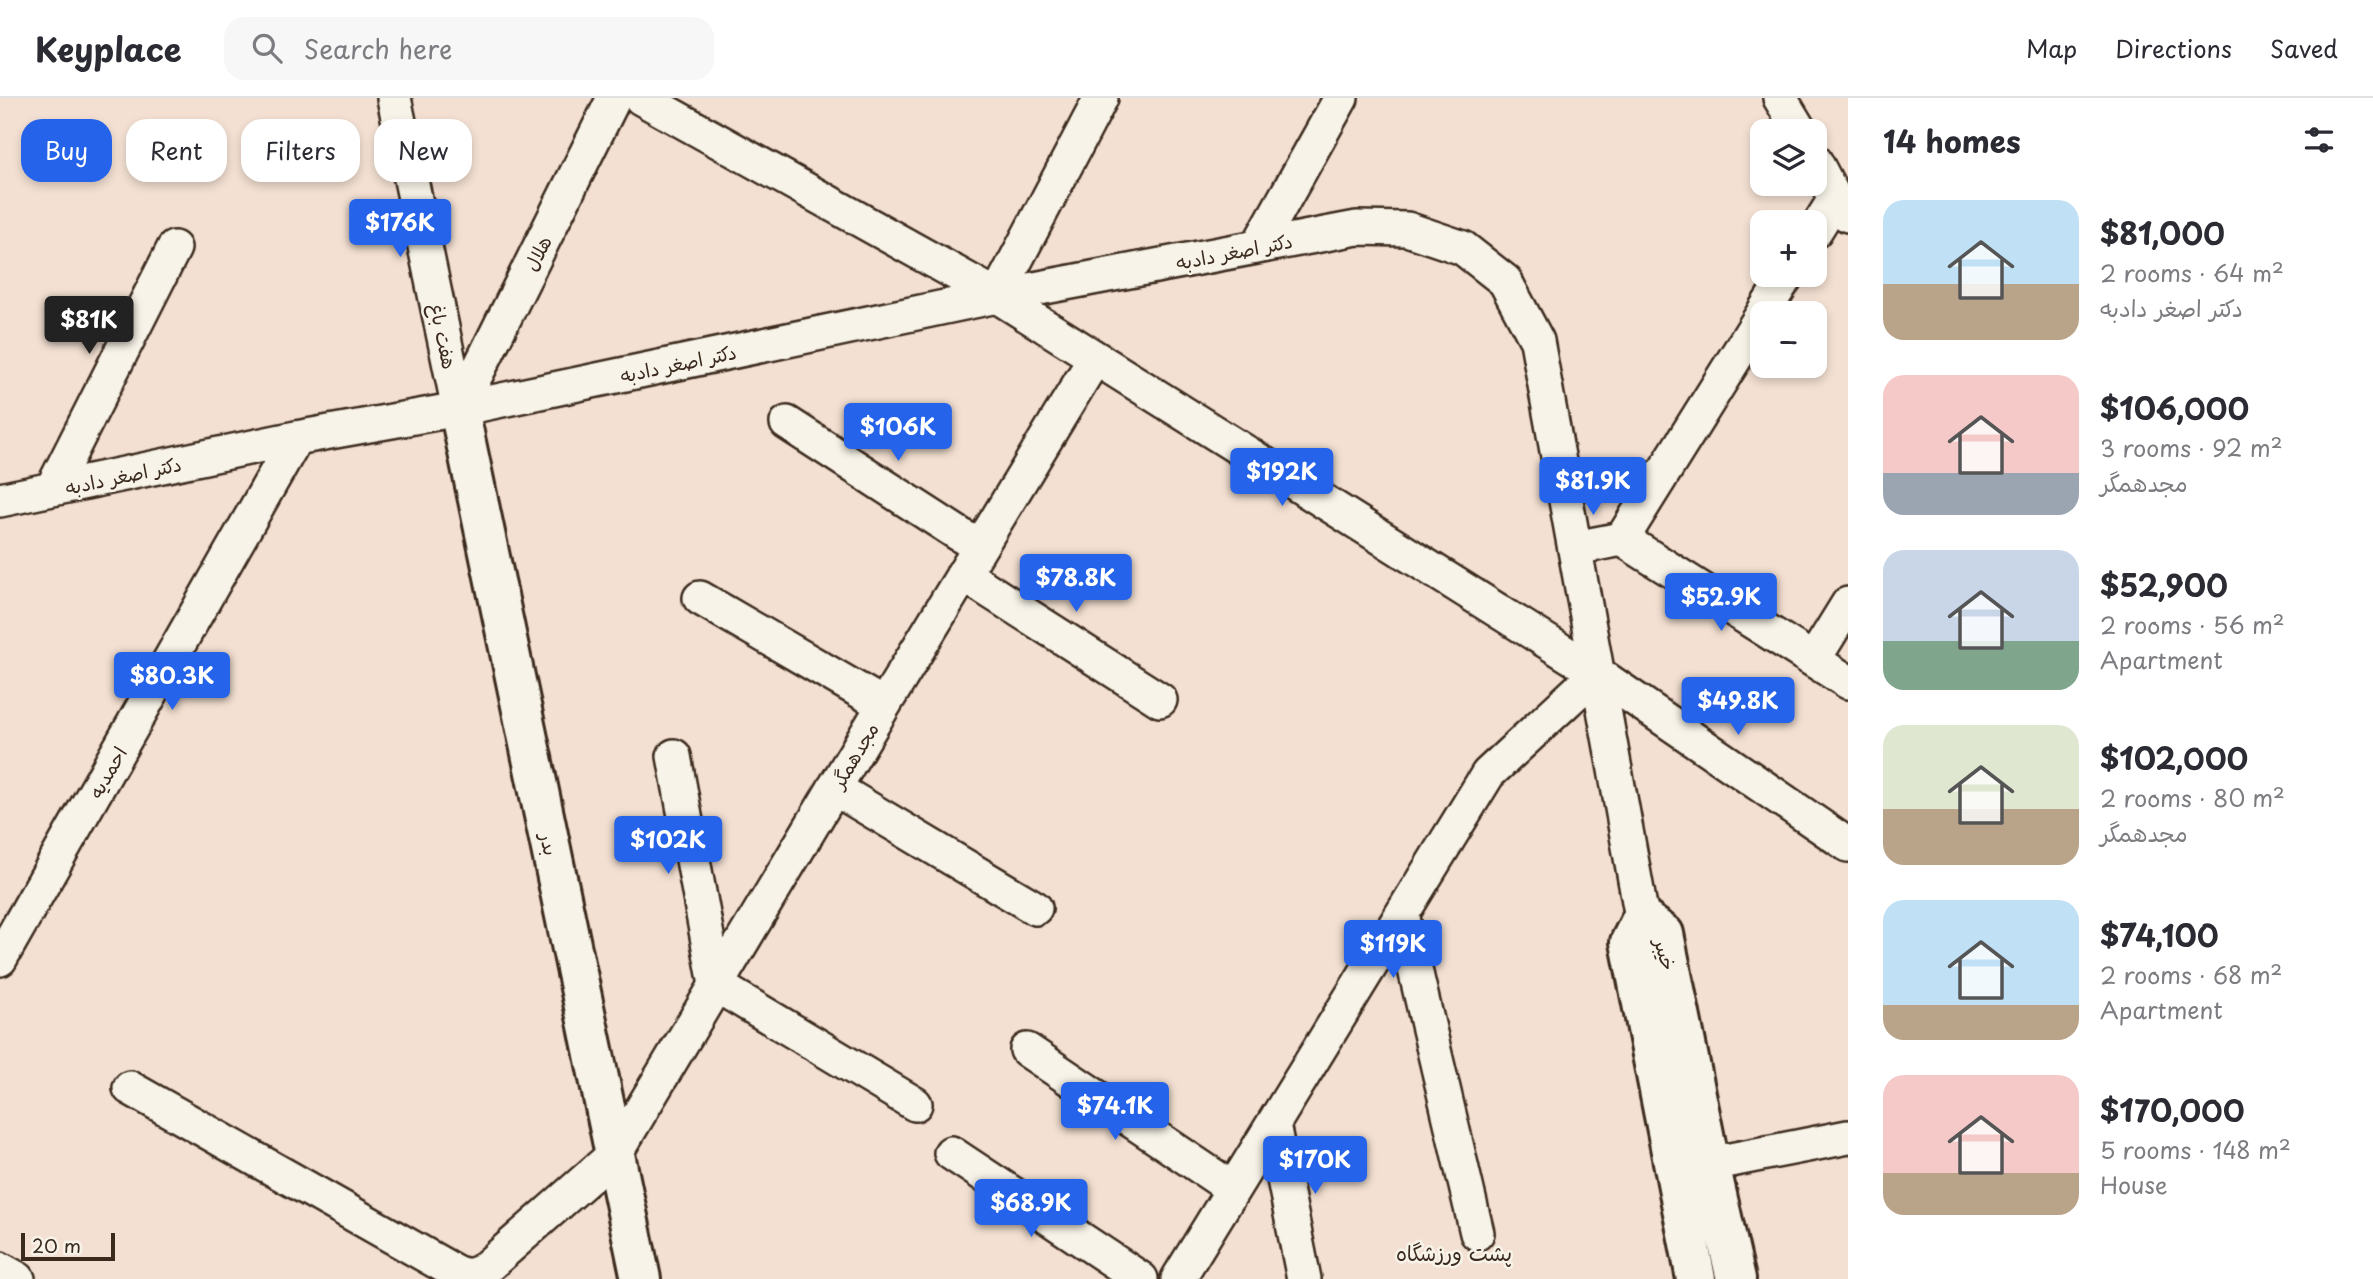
<!DOCTYPE html>
<meta charset="utf-8">
<style>
body{margin:0;font-family:"Playpen Sans","Playpen Sans Arabic",sans-serif;background:#f7f7f7;color:#2b2b33;height:100vh;display:flex;flex-direction:column;font-size:26px;white-space:nowrap}
*{box-sizing:border-box;margin:0}
p{font-size:23px;color:#7c7c81}
.icon{flex:none;width:38px;height:38px;fill:none;stroke:currentColor;stroke-width:2;stroke-linecap:round;stroke-linejoin:round}
.map{position:relative;flex:1;overflow:hidden}
.sheet{display:flex;flex-direction:column;background:#fff;width:525px}
.sheet>*{flex:none}
.guide{position:absolute;left:21px;top:21px;width:665px;height:63px;display:flex;gap:14px}
.fabs{position:absolute;left:1750px;top:21px;display:grid;gap:14px}
.fabs a{display:grid;place-items:center;width:77px;height:77px;border-radius:14px;background:#fff;box-shadow:0 4px 10px #0003;font-size:35px}
.scale{position:absolute;left:21px;bottom:18px;width:94px;box-sizing:border-box;padding-left:7px;border:4px solid #3b2a1e;border-top:0;font-size:19px;line-height:24px;white-space:nowrap;color:#3b2a1e;-webkit-text-stroke:5px #f7f3e8;paint-order:stroke}
.price{position:absolute;translate:-50% -60px;padding:0 16px;border-radius:7px;background:#2563eb;color:#fff;font-size:23px;line-height:46px;filter:drop-shadow(0 2px 4px #0008)}
.price::after{content:'';position:absolute;left:50%;top:42px;width:21px;height:16px;margin-left:-10px;background:inherit;clip-path:polygon(0 0,100% 0,50% 100%)}
.price.selected{background:#222;color:#fff}
ul{padding:0;list-style:none}
li{display:flex;align-items:center;gap:21px;height:175px;padding:0 35px}
li span{display:grid;place-items:center;flex:none;width:196px;height:140px;border-radius:21px;color:#555}
li>.icon{margin-inline-start:auto}
span .icon{width:84px;height:84px;fill:#fffc;stroke-width:1}
li b{font-size:30px}
h2{display:flex;justify-content:space-between;align-items:center;height:84px;padding:0 35px;font-size:30px}
.tag{padding:0 24px;border-radius:21px;background:#fff;box-shadow:0 4px 10px #0003;font-size:24px;line-height:63px}
.tag.selected{background:#2563eb;color:#fff}
header{display:flex;align-items:center;gap:42px;box-sizing:border-box;height:98px;padding:0 35px;background:#fff;border-bottom:2px solid #e1e1e2}
header strong{font-size:33px}
nav{display:flex;gap:38px;margin-inline-start:auto;font-size:24px}
.search{width:490px;height:63px;background:#f7f7f7;display:flex;align-items:center;gap:18px;box-sizing:border-box;padding:0 24px;border-radius:21px;color:#7c7c81;font-size:26px}
main{display:flex;flex:1;min-height:0}
.map>svg:first-child{display:block}
</style>
<header>
<strong>Keyplace</strong>
<div class="search"><svg class="icon" aria-label="search" viewBox="0 0 24 24"><circle cx="10" cy="10" r="6"/><path d="M15 15l6 6"/></svg>Search here</div>
<nav><a>Map</a><a>Directions</a><a>Saved</a></nav>
</header>
<main>
<div class="map">
<svg width="1848" height="1181" viewBox="0 0 1848 1181">
<rect width="100%" height="100%" fill="#f3e0d2"/>
<filter id="ink" filterUnits="userSpaceOnUse"><feTurbulence type="fractalNoise" baseFrequency=".0143" numOctaves="2"/><feDisplacementMap in="SourceGraphic" scale="14" xChannelSelector="R" yChannelSelector="G"/><feConvolveMatrix kernelMatrix="1 2 1 2 8 2 1 2 1" color-interpolation-filters="sRGB"/></filter>
<g filter="url(#ink)">
<g fill="none" stroke-linecap="round" stroke-linejoin="round">
<g stroke="#3b2a1e" stroke-width="38">
<path id="minor" d="M394 0 459 311
M641 0 997 198 1597 575 1848 747
M1780 0 1800 33
M1815 63 1835 101 1848 117
M1815 133 1835 101
M1258 148 1341 0
M997 198 1101 0
M1763 215 1787 177
M459 311 614 0
M787 325 979 449
M52 391 174 150
M0 402 296 340 459 311 997 198 1357 130 1407 131 1463 150 1505 183 1537 243 1642 820
M1622 441 1762 217
M1575 450 1622 441 1848 584
M963 476 1160 602
M700 500 884 607
M1814 561 1848 506
M674 658 716 887 915 1006
M834 690 1035 810
M1402 816 1477 1135
M0 861 296 340
M1027 952 1233 1091
M130 990 457 1175 469 1178 481 1174 615 1056 884 607 1095 260
M1273 1026 1304 1181
M951 1055 1141 1181
M1710 1066 1848 1039
M0 1171 18 1181
M1178 1181 1488 676 1597 575"/>
</g>
<g stroke="#3b2a1e" stroke-width="44">
<path id="tertiary" d="M459 311 641 1181
M1696 1181 1630 844 1642 820 1664 836 1710 1066 1736 1181"/>
</g>
<use href="#minor" stroke="#f7f3e8" stroke-width="33"/>
<use href="#tertiary" stroke="#f7f3e8" stroke-width="38"/>
</g>
</g>
<g text-anchor="middle" dominant-baseline="central" stroke-width="5" stroke-linejoin="round" paint-order="stroke">
<g font-size="19" fill="#3b2a1e" stroke="#f7f3e8">
<text transform="translate(1234 153) rotate(-11)">دکتر اصغر دادبه</text>
<text transform="translate(537 155) rotate(-63)">هلال</text>
<text transform="translate(444 238) rotate(78)">هفت باغ</text>
<text transform="translate(678 265) rotate(-12)">دکتر اصغر دادبه</text>
<text transform="translate(123 377) rotate(-12)">دکتر اصغر دادبه</text>
<text transform="translate(854 657) rotate(-59)">مجدهمگر</text>
<text transform="translate(107 674) rotate(-60)">احمدیه</text>
<text transform="translate(550 746) rotate(78)">بدر</text>
<text transform="translate(1666 856) rotate(74)">خیبر</text>
</g>
<g font-size="21" fill="#3b2a1e" stroke="#f7f3e8">
<text x="1454" y="1154">پشت ورزشگاه</text>
</g>
</g>
</svg>
<div class="fabs">
<a><svg class="icon" aria-label="layers" viewBox="0 0 24 24"><path d="M12 4l9 5-9 5-9-5zM3 14l9 5 9-5"/></svg></a>
<a>+</a>
<a>−</a>
</div>
<div class="scale">20 m</div>
<b class="price" style="left:400px;top:161px">$176K</b>
<b class="price selected" style="left:89px;top:258px">$81K</b>
<b class="price" style="left:898px;top:365px">$106K</b>
<b class="price" style="left:1282px;top:410px">$192K</b>
<b class="price" style="left:1593px;top:419px">$81.9K</b>
<b class="price" style="left:1076px;top:516px">$78.8K</b>
<b class="price" style="left:1721px;top:535px">$52.9K</b>
<b class="price" style="left:172px;top:614px">$80.3K</b>
<b class="price" style="left:1738px;top:639px">$49.8K</b>
<b class="price" style="left:668px;top:778px">$102K</b>
<b class="price" style="left:1393px;top:882px">$119K</b>
<b class="price" style="left:1115px;top:1044px">$74.1K</b>
<b class="price" style="left:1315px;top:1098px">$170K</b>
<b class="price" style="left:1031px;top:1141px">$68.9K</b>
<div class="guide">
<a class="tag selected">Buy</a>
<a class="tag">Rent</a>
<a class="tag">Filters</a>
<a class="tag">New</a>
</div>
</div>
<section class="sheet">
<h2>14 homes<svg class="icon" aria-label="filters" viewBox="0 0 24 24"><path d="M4 7h16M4 17h16"/><circle cx="9" cy="7" r="2"/><circle cx="15" cy="17" r="2"/></svg></h2>
<ul>
<li><span style="background:linear-gradient(#bfe0f5 60%,#b9a48a 0)"><svg class="icon" aria-label="home" viewBox="0 0 24 24"><path d="M3 11l9-7 9 7M6 9v11h12V9"/></svg></span><div><b>$81,000</b><p>2 rooms · 64 m²</p><p>دکتر اصغر دادبه</p></div></li>
<li><span style="background:linear-gradient(#f6c9c9 70%,#9aa5b1 0)"><svg class="icon" aria-label="home" viewBox="0 0 24 24"><path d="M3 11l9-7 9 7M6 9v11h12V9"/></svg></span><div><b>$106,000</b><p>3 rooms · 92 m²</p><p>مجدهمگر</p></div></li>
<li><span style="background:linear-gradient(#c9d6e8 65%,#7fa58c 0)"><svg class="icon" aria-label="home" viewBox="0 0 24 24"><path d="M3 11l9-7 9 7M6 9v11h12V9"/></svg></span><div><b>$52,900</b><p>2 rooms · 56 m²</p><p>Apartment</p></div></li>
<li><span style="background:linear-gradient(#dfe7d0 60%,#b9a48a 0)"><svg class="icon" aria-label="home" viewBox="0 0 24 24"><path d="M3 11l9-7 9 7M6 9v11h12V9"/></svg></span><div><b>$102,000</b><p>2 rooms · 80 m²</p><p>مجدهمگر</p></div></li>
<li><span style="background:linear-gradient(#bfe0f5 75%,#b9a48a 0)"><svg class="icon" aria-label="home" viewBox="0 0 24 24"><path d="M3 11l9-7 9 7M6 9v11h12V9"/></svg></span><div><b>$74,100</b><p>2 rooms · 68 m²</p><p>Apartment</p></div></li>
<li><span style="background:linear-gradient(#f6c9c9 70%,#b9a48a 0)"><svg class="icon" aria-label="home" viewBox="0 0 24 24"><path d="M3 11l9-7 9 7M6 9v11h12V9"/></svg></span><div><b>$170,000</b><p>5 rooms · 148 m²</p><p>House</p></div></li>
</ul>
</section>
</main>
